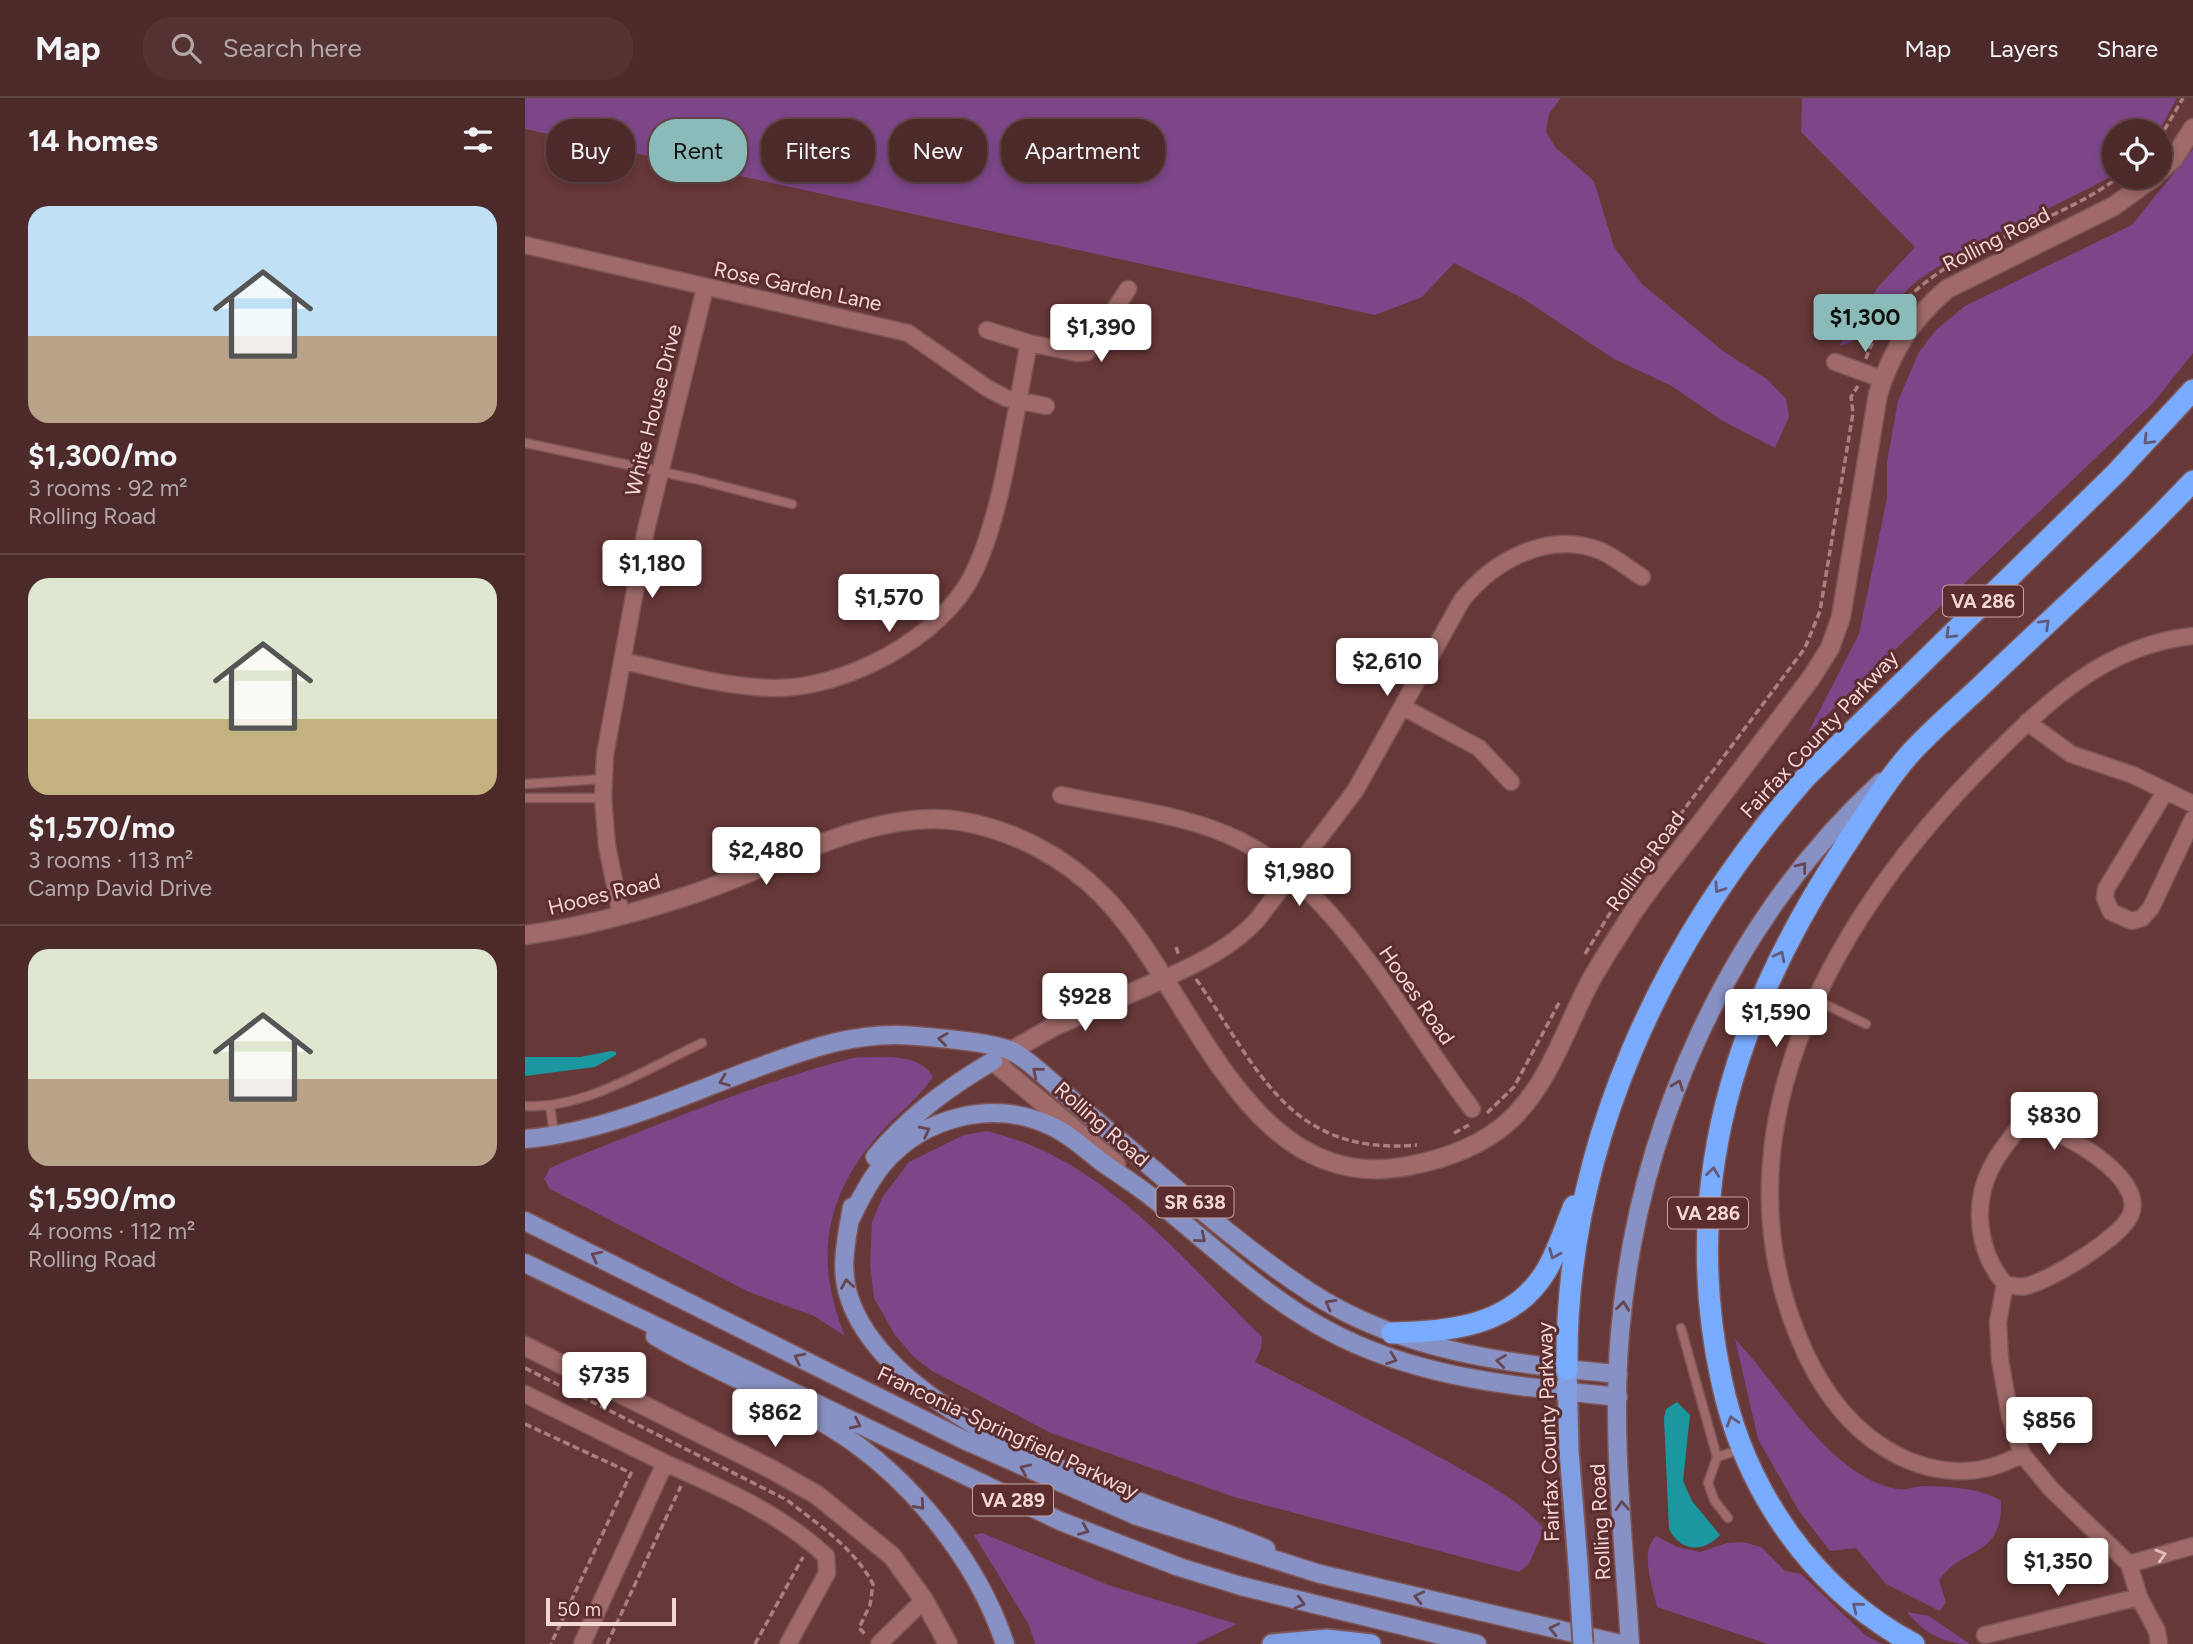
<!DOCTYPE html>
<meta charset="utf-8">
<style>
body{margin:0;font-family:Figtree,sans-serif;background:#543232;color:#f1f3f6;height:100vh;display:flex;flex-direction:column;font-size:26px;white-space:nowrap}
*{box-sizing:border-box;margin:0}
p{font-size:23px;color:#b3a7a8}
.icon{flex:none;width:38px;height:38px;fill:none;stroke:currentColor;stroke-width:2;stroke-linecap:round;stroke-linejoin:round}
.map{position:relative;flex:1;overflow:hidden}
.drawer{display:flex;flex-direction:column;background:#4d2a2a;width:525px}
.drawer>*{flex:none}
.banner{position:absolute;left:21px;top:21px;width:665px;height:63px;display:flex;gap:14px}
.controls{position:absolute;left:1577px;top:21px;display:grid;gap:14px}
.controls a{display:grid;place-items:center;width:70px;height:70px;border-radius:50%;background:#4d2a2a;box-shadow:0 4px 10px #0003,0 0 0 2px #644647;font-size:35px}
.scale{position:absolute;left:21px;bottom:18px;width:130px;box-sizing:border-box;padding-left:7px;border:4px solid #f4d6d5;border-top:0;font-size:19px;line-height:24px;white-space:nowrap;color:#f4d6d5;-webkit-text-stroke:5px #5b2d2e;paint-order:stroke}
.price{position:absolute;translate:-50% -60px;padding:0 16px;border-radius:7px;background:#fff;color:#222;font-size:23px;line-height:46px;filter:drop-shadow(0 2px 4px #0008)}
.price::after{content:'';position:absolute;left:50%;top:42px;width:21px;height:16px;margin-left:-10px;background:inherit;clip-path:polygon(0 0,100% 0,50% 100%)}
.price.on{background:#8bbbb9;color:#111}
ul{padding:0;list-style:none}
li{display:grid;align-content:center;gap:14px;height:371px;padding:0 28px}
li+li{border-top:2px solid #644647}
li span{display:grid;place-items:center;height:217px;border-radius:21px;color:#555}
li>.icon{margin-inline-start:auto}
span .icon{width:126px;height:126px;fill:#fffc;stroke-width:1}
li b{font-size:30px}
h2{display:flex;justify-content:space-between;align-items:center;height:84px;padding:0 28px;font-size:30px}
.chip{padding:0 24px;border-radius:28px;background:#4d2a2a;box-shadow:0 4px 10px #0003,0 0 0 2px #644647;font-size:24px;line-height:63px}
.chip.on{background:#8bbbb9;color:#111}
header{display:flex;align-items:center;gap:42px;box-sizing:border-box;height:98px;padding:0 35px;background:#4d2a2a;border-bottom:2px solid #644647}
header strong{font-size:33px}
nav{display:flex;gap:38px;margin-inline-start:auto;font-size:24px}
.search{width:490px;height:63px;background:#543232;display:flex;align-items:center;gap:18px;box-sizing:border-box;padding:0 24px;border-radius:28px;color:#b3a7a8;font-size:26px}
main{display:flex;flex:1;min-height:0}
.map>svg:first-child{display:block}
</style>
<header>
<strong>Map</strong>
<div class="search"><svg class="icon" aria-label="search" viewBox="0 0 24 24"><circle cx="10" cy="10" r="6"/><path d="M15 15l6 6"/></svg>Search here</div>
<nav><a>Map</a><a>Layers</a><a>Share</a></nav>
</header>
<main>
<section class="drawer">
<h2>14 homes<svg class="icon" aria-label="filters" viewBox="0 0 24 24"><path d="M4 7h16M4 17h16"/><circle cx="9" cy="7" r="2"/><circle cx="15" cy="17" r="2"/></svg></h2>
<ul>
<li><span style="background:linear-gradient(#bfe0f5 60%,#b9a48a 0)"><svg class="icon" aria-label="home" viewBox="0 0 24 24"><path d="M3 11l9-7 9 7M6 9v11h12V9"/></svg></span><div><b>$1,300/mo</b><p>3 rooms · 92 m²</p><p>Rolling Road</p></div></li>
<li><span style="background:linear-gradient(#dfe7d0 65%,#c2b280 0)"><svg class="icon" aria-label="home" viewBox="0 0 24 24"><path d="M3 11l9-7 9 7M6 9v11h12V9"/></svg></span><div><b>$1,570/mo</b><p>3 rooms · 113 m²</p><p>Camp David Drive</p></div></li>
<li><span style="background:linear-gradient(#dfe7d0 60%,#b9a48a 0)"><svg class="icon" aria-label="home" viewBox="0 0 24 24"><path d="M3 11l9-7 9 7M6 9v11h12V9"/></svg></span><div><b>$1,590/mo</b><p>4 rooms · 112 m²</p><p>Rolling Road</p></div></li>
</ul>
</section>
<div class="map">
<svg width="1668" height="1546" viewBox="0 0 1668 1546">
<rect width="100%" height="100%" fill="#673838"/>
<path fill="#7d4689" d="M0 0H1036L1024 16 1021 34 1031 50 1069 83 1089 149 1117 186 1198 253 1242 281 1261 301 1264 319 1250 350 1196 322 1147 288 1089 261 997 200 929 165 897 199 850 217 0 31Z
M1277 0H1652L1634 33H1589V77C1527 111 1458 138 1399 178 1363 202 1362 234 1314 248L1353 189 1390 149 1276 34Z
M1668 51V255L1628 305 1283 635 1334 536 1362 400V364L1373 303 1394 254 1411 232 1440 208 1607 127Z
M332 959C358 960 392 954 408 978 401 993 371 1018 358 1032 300 1095 288 1160 320 1238L289 1218 224 1194 25 1091 19 1081 25 1070 43 1062C138 1025 233 984 332 959Z
M461 1033C577 1059 655 1159 737 1239L736 1251 730 1264C796 1297 862 1330 927 1366 958 1384 996 1402 1019 1431L1004 1466 994 1474 709 1399 526 1335 407 1273 388 1258 370 1237 349 1200 345 1167 347 1124 357 1100 384 1064 439 1037Z
M1210 1241C1255 1288 1305 1379 1372 1391 1381 1393 1390 1388 1399 1388 1424 1389 1455 1389 1476 1403 1478 1460 1438 1448 1414 1482L1421 1504 1415 1513 1361 1486 1331 1450 1305 1453 1274 1413 1233 1341Z
M457 1435 586 1488 712 1526 670 1546H510L504 1527 449 1437Z
M1131 1438 1152 1449 1175 1454 1202 1445 1218 1444 1236 1449 1260 1473 1276 1476 1340 1537 1357 1546H1243L1132 1509C1128 1489 1114 1454 1131 1438Z
M1382 1514 1404 1518 1445 1546C1419 1546 1398 1534 1382 1514Z"/>
<path fill="#1b989f" d="M86 953 91 954V957L70 969 0 978V959H55Z
M1152 1304 1165 1317 1158 1383 1167 1403 1195 1437C1178 1455 1156 1454 1144 1431L1139 1320 1141 1311Z"/>
<g fill="none" stroke-linecap="round" stroke-linejoin="round">
<g stroke="#7d5556" stroke-width="11">
<path id="service" d="M0 345 170 381 267 406
M0 686 79 681
M0 700H78
M1291 902 1341 926
M0 1008C61 1011 123 970 177 945
M25 1008 29 1036
M1156 1230 1192 1359 1183 1385 1189 1402 1203 1420
M1192 1359 1217 1351"/>
</g>
<g stroke="#7d5556" stroke-width="19">
<path id="minor" d="M0 147 383 235 462 290 481 300 521 308
M504 245 552 255 562 254 603 191
M1310 264 1357 281
M98 563C148 574 198 589 249 590 319 591 417 540 448 476 478 416 490 312 504 245L462 232
M878 609 954 650 986 684
M1502 624 1546 656 1608 677 1668 706
M1640 694 1581 791 1580 800 1586 814 1607 823 1617 820 1626 810 1668 721
M536 697C595 710 662 716 716 743 813 792 882 926 947 1011
M96 817 82 748 78 700 80 657 121 432 180 190
M638 881C673 866 707 849 732 822L830 693 937 502C969 462 1024 432 1076 453 1090 459 1104 471 1117 479
M1511 1027C1539 1034 1620 1079 1606 1116 1597 1139 1525 1183 1501 1188 1494 1190 1487 1187 1480 1186 1453 1155 1447 1107 1466 1070 1473 1055 1485 1042 1494 1029Z
M1480 1186 1473 1224 1475 1262 1485 1318 1497 1356 1526 1391 1604 1466 1614 1499 1632 1533 1634 1546
M0 1296 140 1365
M1497 1356C1452 1382 1402 1377 1358 1349 1318 1324 1290 1281 1273 1238 1186 1024 1316 809 1465 661 1524 602 1581 547 1668 538
M1604 1466 1668 1448
M1460 1537 1614 1499
M57 1546 140 1365C197 1390 256 1416 301 1458L302 1475 263 1546
M354 1546 399 1502"/>
</g>
<g stroke="#7d5556" stroke-width="21">
<path id="tertiary" d="M1634 74 1649 60 1668 30
M0 837C59 829 118 813 174 794 252 767 351 709 435 723 488 732 540 759 577 797 668 888 719 1100 883 1068 920 1061 955 1049 983 1024 1024 987 1040 931 1065 884 1077 862 1092 840 1105 819 1125 788 1150 759 1172 730 1210 680 1248 630 1286 580L1305 550 1316 519 1353 296C1367 252 1387 221 1422 191L1589 108 1629 79
M591 1066 468 963 530 928 638 881
M0 1248 246 1371 292 1397 367 1458 399 1502 423 1546"/>
</g>
<g stroke="#7d5556" stroke-width="21">
<path id="primary" d="M0 1041C79 1034 152 1000 226 972 280 952 332 932 391 938 413 940 468 944 487 953 509 965 541 998 562 1015 635 1075 705 1142 785 1194 877 1254 985 1266 1093 1276
M350 1059C383 1019 423 989 468 963
M327 1109C322 1139 314 1169 324 1199 357 1302 536 1374 631 1410 668 1424 705 1435 741 1451
M326 1120C335 1101 345 1082 358 1066 399 1018 469 1001 526 1028 546 1037 561 1052 578 1065 595 1077 613 1088 629 1101 686 1146 738 1198 802 1232 892 1281 992 1288 1093 1299
M0 1123 439 1342 612 1418 795 1476 1096 1546
M0 1165 535 1423 654 1469 716 1488 952 1546
M130 1238C188 1273 252 1296 310 1332 385 1379 452 1462 480 1546
M1105 1546C1099 1443 1086 1337 1095 1235 1112 1030 1204 824 1356 684"/>
</g>
<g stroke="#7d5556" stroke-width="23">
<path id="trunk" d="M1042 1271 1044 1353 1053 1466
M747 1546 802 1541 846 1546"/>
</g>
<g stroke="#7d5556" stroke-width="24">
<path id="motorway" d="M867 1235C925 1233 987 1229 1021 1173 1033 1153 1040 1129 1049 1108
M1042 1271C1039 1051 1137 843 1280 680L1591 375 1668 292
M1389 1546C1288 1492 1219 1392 1196 1280 1155 1089 1210 917 1314 757 1336 724 1357 688 1383 658 1406 632 1434 609 1459 585 1529 518 1602 453 1668 383"/>
</g>
<path stroke="#a7807f" stroke-width="3.5" stroke-dasharray="7 3.5" stroke-linecap="butt" d="M1634 41 1658 0
M1341 261C1345 246 1353 236 1362 224 1420 145 1519 134 1594 79
M651 849 654 858
M1060 856 1101 789 1280 550 1295 513 1328 315 1326 299 1333 288
M671 881C734 971 763 1058 892 1047
M962 1015 989 989 1035 903
M929 1035 944 1027
M0 1270 262 1402C294 1427 329 1450 348 1486L345 1507 334 1530 342 1538
M0 1326 106 1375 26 1546
M82 1546 156 1388
M230 1546 278 1459"/>
<use href="#service" stroke="#9f6a69" stroke-width="8"/>
<use href="#minor" stroke="#9f6a69" stroke-width="16"/>
<use href="#tertiary" stroke="#9f6a69" stroke-width="18"/>
<use href="#primary" stroke="#8891c3" stroke-width="18"/>
<use href="#trunk" stroke="#809ee1" stroke-width="19"/>
<use href="#motorway" stroke="#79abff" stroke-width="21"/>
<g stroke="#7d5556" stroke-width="23" stroke-linecap="butt">
<path id="trunk-bridge" d="M1053 1466 1058 1546"/>
</g>
<use href="#trunk-bridge" stroke="#809ee1" stroke-width="19"/>
</g>
<defs><path id="oneway-chevron" d="M-2-3.5L2.5 0L-2 3.5" fill="none" stroke-width="1.6" stroke-linecap="round" stroke-linejoin="round" transform="scale(1.75)"/></defs>
<g stroke="#665977">
<use href="#oneway-chevron" transform="translate(1623 342) rotate(134)"/>
<use href="#oneway-chevron" transform="translate(1520 526) rotate(-44)"/>
<use href="#oneway-chevron" transform="translate(1425 536) rotate(136)"/>
<use href="#oneway-chevron" transform="translate(1194 790) rotate(124)"/>
<use href="#oneway-chevron" transform="translate(1255 858) rotate(-63)"/>
<use href="#oneway-chevron" transform="translate(1188 1074) rotate(-83)"/>
<use href="#oneway-chevron" transform="translate(1029 1156) rotate(113)"/>
<use href="#oneway-chevron" transform="translate(1207 1323) rotate(-108)"/>
<use href="#oneway-chevron" transform="translate(1332 1509) rotate(-141)"/>
</g>
<g stroke="#664653">
<use href="#oneway-chevron" transform="translate(1277 769) rotate(-52)"/>
<use href="#oneway-chevron" transform="translate(418 941) rotate(-173)"/>
<use href="#oneway-chevron" transform="translate(512 974) rotate(-141)"/>
<use href="#oneway-chevron" transform="translate(199 983) rotate(159)"/>
<use href="#oneway-chevron" transform="translate(1153 987) rotate(-69)"/>
<use href="#oneway-chevron" transform="translate(400 1033) rotate(-26)"/>
<use href="#oneway-chevron" transform="translate(676 1140) rotate(40)"/>
<use href="#oneway-chevron" transform="translate(71 1158) rotate(-153)"/>
<use href="#oneway-chevron" transform="translate(322 1186) rotate(-98)"/>
<use href="#oneway-chevron" transform="translate(805 1206) rotate(-151)"/>
<use href="#oneway-chevron" transform="translate(1098 1208) rotate(-83)"/>
<use href="#oneway-chevron" transform="translate(274 1260) rotate(-153)"/>
<use href="#oneway-chevron" transform="translate(867 1261) rotate(20)"/>
<use href="#oneway-chevron" transform="translate(976 1263) rotate(-172)"/>
<use href="#oneway-chevron" transform="translate(331 1326) rotate(26)"/>
<use href="#oneway-chevron" transform="translate(500 1371) rotate(-156)"/>
<use href="#oneway-chevron" transform="translate(395 1407) rotate(48)"/>
<use href="#oneway-chevron" transform="translate(1097 1408) rotate(-93)"/>
<use href="#oneway-chevron" transform="translate(559 1432) rotate(22)"/>
<use href="#oneway-chevron" transform="translate(894 1499) rotate(-167)"/>
<use href="#oneway-chevron" transform="translate(775 1505) rotate(15)"/>
<use href="#oneway-chevron" transform="translate(1029 1531) rotate(-167)"/>
</g>
<use stroke="#e3c0bf" href="#oneway-chevron" transform="translate(1636 1457) rotate(-16)"/>
<g text-anchor="middle" dominant-baseline="central" stroke-width="6" stroke-linejoin="round" paint-order="stroke">
<g fill="#5b2d2e" stroke="#c6a3a3" stroke-width="2">
<rect x="1418" y="487.5" width="80" height="31" rx="5"/>
<rect x="631.5" y="1088.5" width="77" height="31" rx="5"/>
<rect x="1143" y="1099.5" width="80" height="31" rx="5"/>
<rect x="448" y="1386.5" width="80" height="31" rx="5"/>
</g>
<g font-size="19" font-weight="bold" fill="#f4d6d5">
<text x="1458" y="503">VA 286</text>
<text x="670" y="1104">SR 638</text>
<text x="1183" y="1115">VA 286</text>
<text x="488" y="1402">VA 289</text>
</g>
<g font-size="21" fill="#f4d6d5" stroke="#5b2d2e">
<text transform="translate(1471 141) rotate(-27)">Rolling Road</text>
<text transform="translate(273 188) rotate(12)">Rose Garden Lane</text>
<text transform="translate(128 312) rotate(-76)">White House Drive</text>
<text transform="translate(1294 636) rotate(-47)">Fairfax County Parkway</text>
<text transform="translate(1120 763) rotate(-54)">Rolling Road</text>
<text transform="translate(79 796) rotate(-14)">Hooes Road</text>
<text transform="translate(892 897) rotate(55)">Hooes Road</text>
<text transform="translate(577 1026) rotate(41)">Rolling Road</text>
<text transform="translate(483 1334) rotate(25)">Franconia-Springfield Parkway</text>
<text transform="translate(1023 1334) rotate(-92)">Fairfax County Parkway</text>
<text transform="translate(1075 1424) rotate(-93)">Rolling Road</text>
</g>
</g>
</svg>
<div class="controls">
<a><svg class="icon" aria-label="locate" viewBox="0 0 24 24"><circle cx="12" cy="12" r="6"/><path d="M12 2v4M12 18v4M2 12h4M18 12h4"/></svg></a>
</div>
<div class="scale">50 m</div>
<b class="price on" style="left:1340px;top:256px">$1,300</b>
<b class="price" style="left:576px;top:266px">$1,390</b>
<b class="price" style="left:127px;top:502px">$1,180</b>
<b class="price" style="left:364px;top:536px">$1,570</b>
<b class="price" style="left:862px;top:600px">$2,610</b>
<b class="price" style="left:241px;top:789px">$2,480</b>
<b class="price" style="left:774px;top:810px">$1,980</b>
<b class="price" style="left:560px;top:935px">$928</b>
<b class="price" style="left:1251px;top:951px">$1,590</b>
<b class="price" style="left:1529px;top:1054px">$830</b>
<b class="price" style="left:79px;top:1314px">$735</b>
<b class="price" style="left:250px;top:1351px">$862</b>
<b class="price" style="left:1524px;top:1359px">$856</b>
<b class="price" style="left:1533px;top:1500px">$1,350</b>
<div class="banner">
<a class="chip">Buy</a>
<a class="chip on">Rent</a>
<a class="chip">Filters</a>
<a class="chip">New</a>
<a class="chip">Apartment</a>
</div>
</div>
</main>
